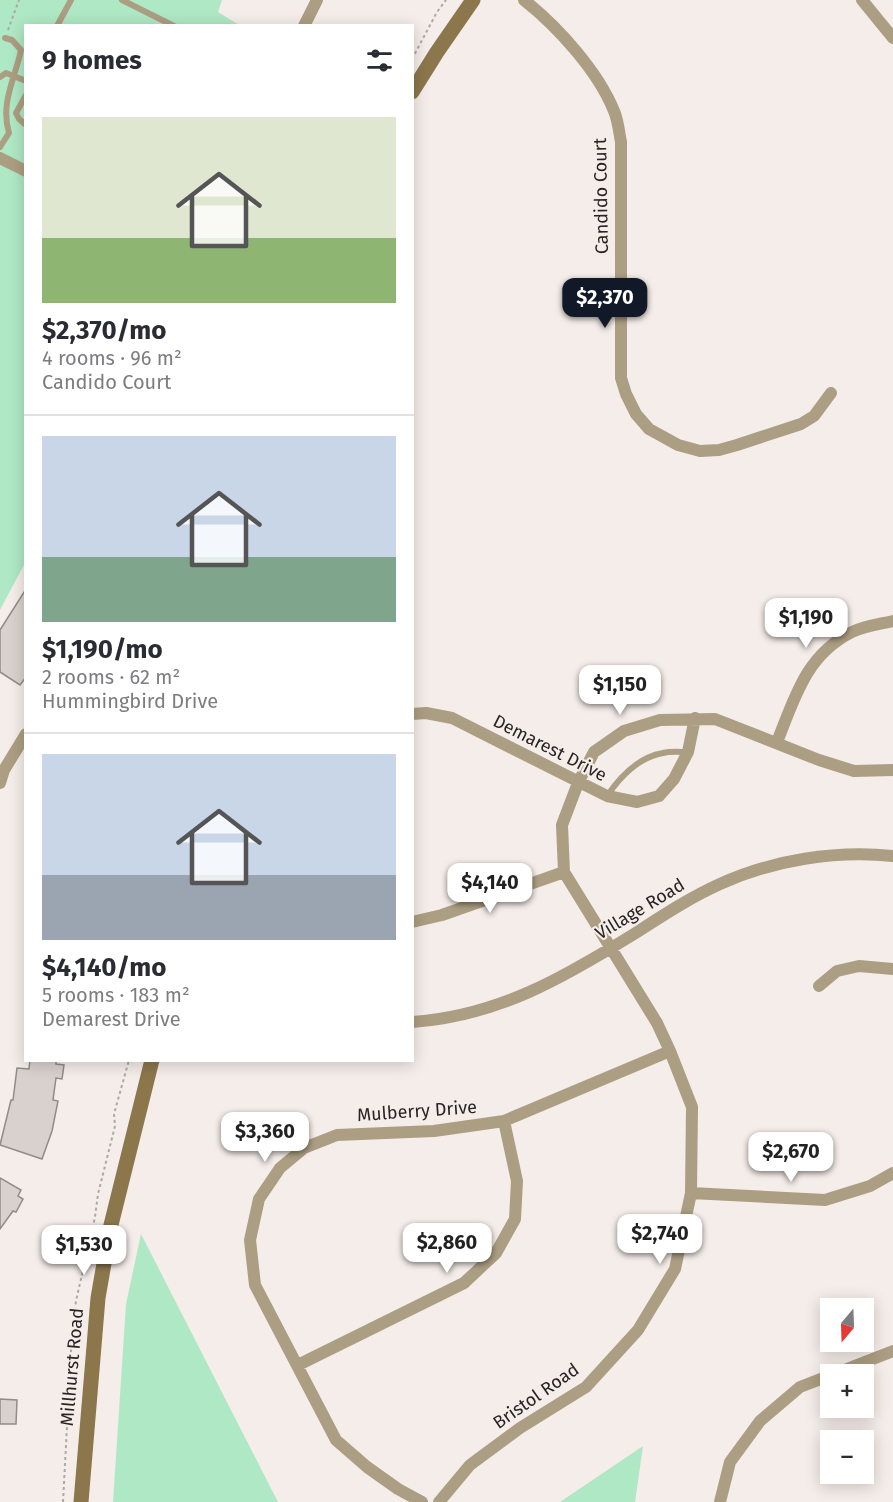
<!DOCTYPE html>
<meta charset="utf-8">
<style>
body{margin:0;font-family:"Fira Sans",sans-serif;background:#f7f7f7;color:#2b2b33;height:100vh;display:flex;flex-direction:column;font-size:22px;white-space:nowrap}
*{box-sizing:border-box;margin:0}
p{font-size:20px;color:#7c7c81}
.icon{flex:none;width:33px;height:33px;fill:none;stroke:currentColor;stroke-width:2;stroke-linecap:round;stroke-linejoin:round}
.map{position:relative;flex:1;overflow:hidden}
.panel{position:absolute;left:24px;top:24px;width:390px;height:1038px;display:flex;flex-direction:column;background:#fff;border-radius:0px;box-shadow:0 3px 15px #0003}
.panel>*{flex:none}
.needle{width:39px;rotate:199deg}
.tools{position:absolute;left:820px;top:1298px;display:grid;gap:12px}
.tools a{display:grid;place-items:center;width:54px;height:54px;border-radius:0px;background:#fff;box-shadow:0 3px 15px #0003;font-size:30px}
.price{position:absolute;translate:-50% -51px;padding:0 14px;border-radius:12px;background:#fff;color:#222;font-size:20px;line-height:39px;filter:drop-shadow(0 2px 3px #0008)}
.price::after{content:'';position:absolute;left:50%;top:36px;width:18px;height:14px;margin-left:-9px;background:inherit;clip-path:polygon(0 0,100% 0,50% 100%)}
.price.current{background:#111827;color:#fff}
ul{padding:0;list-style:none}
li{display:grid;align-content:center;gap:12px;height:318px;padding:0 18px}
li+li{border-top:2px solid #e1e1e2}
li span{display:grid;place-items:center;height:186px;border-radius:0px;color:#555}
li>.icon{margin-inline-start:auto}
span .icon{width:108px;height:108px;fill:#fffc;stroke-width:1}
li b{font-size:26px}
h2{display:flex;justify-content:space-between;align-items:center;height:72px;padding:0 18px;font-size:26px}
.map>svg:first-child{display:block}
</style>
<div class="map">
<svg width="893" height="1502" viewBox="0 0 893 1502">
<rect width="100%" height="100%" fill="#f5ede9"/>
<path fill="#afe8c4" d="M0 0H222L218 12 239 25 26 26V561L0 610Z
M141 1234 278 1502H113L126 1304Z
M643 1446 635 1502H560Z"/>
<path fill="#d9d1cd" stroke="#938b88" stroke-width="1.5" d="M26 589V677L20 685 0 672V630Z
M30 1060 56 1061V1064L64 1065 62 1079 56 1078 53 1100 58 1101 52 1131 42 1159 0 1145 11 1100H13L17 1068 29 1069Z
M0 1178 21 1190 18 1196 23 1199 16 1212 13 1211 0 1229Z
M0 1399 17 1400 16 1424H0Z"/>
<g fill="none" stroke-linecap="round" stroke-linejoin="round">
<path stroke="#aea8a5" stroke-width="2" stroke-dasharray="3 3" stroke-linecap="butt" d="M8 30 19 0
M412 59 437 12 446 0
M63 1502 72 1331 76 1301 95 1217 98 1194 115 1126 114 1114 129 1060"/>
<path stroke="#ac9e82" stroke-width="6" d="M122 0 174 26
M57 26 71 0
M0 77 6 73 26 81
M26 95 16 113 19 119 26 125
M0 147 9 133C0 103 15 79 21 50L12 40 5 38
M607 796C620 777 639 757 663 753 671 751 680 752 687 752"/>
<path stroke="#ac9e82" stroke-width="12" d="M524 0C557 26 598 71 614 111 618 120 619 132 621 142V378L626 394 636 414 649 429 678 445 700 451 719 450 737 445 801 424 814 416 831 393
M862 0 893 38
M304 26 317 0
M0 158 26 171
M412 714 426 713 452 718 607 796 637 802 659 796 674 779 688 752 695 718
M777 742C795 697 806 655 852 632 864 626 880 624 893 621
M0 783 4 770 26 734
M412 922 442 915 564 872
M819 986 837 971 859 966 893 969
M412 1022C498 1016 563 978 634 934 662 916 689 898 720 884 773 860 835 850 893 856
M691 1193 825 1200 870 1186 893 1173
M298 1365 464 1283 496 1253 515 1219 517 1181 504 1121
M834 1374 893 1351
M422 1502 398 1489 367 1467 336 1440 255 1285 250 1240 259 1199 280 1168 304 1148 337 1135 434 1131 504 1121 670 1051
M439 1502 470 1465 520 1428 586 1387 638 1330 675 1269 691 1193 692 1107 670 1051 657 1023 564 872 562 825 578 783 594 752 624 731 660 720 715 719 819 760 854 771 893 770
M720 1502 730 1462 760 1421 800 1387 831 1375"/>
<path stroke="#8c774c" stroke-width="15" d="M412 92 437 52 473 0
M81 1502 98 1298 110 1229 152 1060"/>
</g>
<g text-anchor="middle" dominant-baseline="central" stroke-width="4.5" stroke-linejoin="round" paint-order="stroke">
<g font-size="18" fill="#272423" stroke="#f5ede9">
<text transform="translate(601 196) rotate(-91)">Candido Court</text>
<text transform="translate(550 748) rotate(27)">Demarest Drive</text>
<text transform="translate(640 909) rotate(-31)">Village Road</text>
<text transform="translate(417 1111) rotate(-4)">Mulberry Drive</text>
<text transform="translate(72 1367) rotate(-85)">Millhurst Road</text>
<text transform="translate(536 1396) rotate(-35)">Bristol Road</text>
</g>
</g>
</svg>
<div class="tools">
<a><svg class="needle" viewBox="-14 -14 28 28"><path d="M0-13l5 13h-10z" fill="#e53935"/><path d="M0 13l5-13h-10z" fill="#7c7c81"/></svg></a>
<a>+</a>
<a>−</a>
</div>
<b class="price current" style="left:605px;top:329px">$2,370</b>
<b class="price" style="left:806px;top:649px">$1,190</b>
<b class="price" style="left:620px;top:716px">$1,150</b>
<b class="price" style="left:490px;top:914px">$4,140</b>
<b class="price" style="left:265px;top:1163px">$3,360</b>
<b class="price" style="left:791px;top:1183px">$2,670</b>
<b class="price" style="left:660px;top:1265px">$2,740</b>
<b class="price" style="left:447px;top:1274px">$2,860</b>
<b class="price" style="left:84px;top:1276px">$1,530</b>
<section class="panel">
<h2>9 homes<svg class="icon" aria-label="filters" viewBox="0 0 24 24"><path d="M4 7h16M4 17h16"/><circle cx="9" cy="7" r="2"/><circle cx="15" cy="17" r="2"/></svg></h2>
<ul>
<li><span style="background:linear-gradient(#dfe7d0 65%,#8fb573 0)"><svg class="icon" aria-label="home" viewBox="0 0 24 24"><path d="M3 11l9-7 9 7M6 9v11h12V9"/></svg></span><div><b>$2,370/mo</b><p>4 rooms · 96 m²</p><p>Candido Court</p></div></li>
<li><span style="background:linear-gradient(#c9d6e8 65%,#7fa58c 0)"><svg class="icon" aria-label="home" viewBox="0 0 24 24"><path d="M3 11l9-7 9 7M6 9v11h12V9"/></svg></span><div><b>$1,190/mo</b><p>2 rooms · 62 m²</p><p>Hummingbird Drive</p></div></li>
<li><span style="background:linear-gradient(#c9d6e8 65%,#9aa5b1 0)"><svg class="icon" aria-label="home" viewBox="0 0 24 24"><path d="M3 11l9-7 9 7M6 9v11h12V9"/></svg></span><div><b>$4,140/mo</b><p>5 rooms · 183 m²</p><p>Demarest Drive</p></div></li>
</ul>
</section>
</div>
